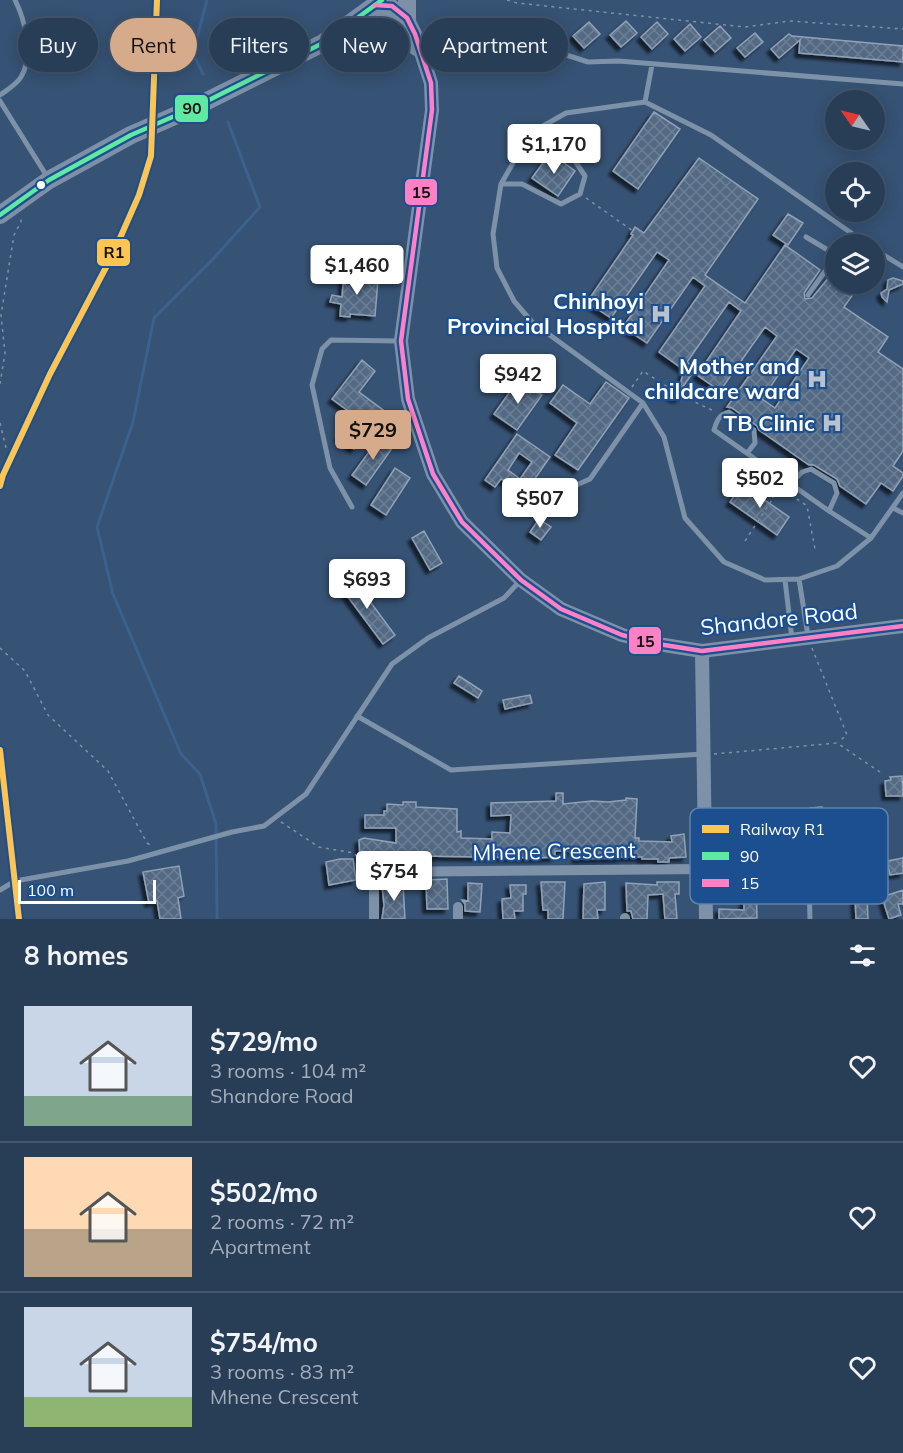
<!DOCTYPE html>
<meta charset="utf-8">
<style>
body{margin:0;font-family:Mulish,sans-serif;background:#344961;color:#f1f3f6;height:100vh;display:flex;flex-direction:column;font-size:22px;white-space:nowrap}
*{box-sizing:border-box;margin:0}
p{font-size:20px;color:#a5aeba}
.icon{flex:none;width:33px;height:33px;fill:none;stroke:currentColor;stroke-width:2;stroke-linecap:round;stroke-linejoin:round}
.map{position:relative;height:919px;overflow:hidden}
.sheet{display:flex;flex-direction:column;background:#283e57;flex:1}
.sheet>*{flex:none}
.banner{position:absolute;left:18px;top:18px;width:600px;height:54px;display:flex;gap:12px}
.needle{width:39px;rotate:304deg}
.controls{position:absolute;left:825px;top:90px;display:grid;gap:12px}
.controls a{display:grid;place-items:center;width:60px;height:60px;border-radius:50%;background:#283e57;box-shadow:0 3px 15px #0003,0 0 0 2px #44576d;font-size:30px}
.scale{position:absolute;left:18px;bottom:15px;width:138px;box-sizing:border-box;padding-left:6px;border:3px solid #fff;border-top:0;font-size:16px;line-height:21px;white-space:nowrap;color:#fff;-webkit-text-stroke:4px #1b4f8f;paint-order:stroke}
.price{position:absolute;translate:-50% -51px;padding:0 14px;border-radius:6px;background:#fff;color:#222;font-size:20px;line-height:39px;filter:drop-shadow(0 2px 3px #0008)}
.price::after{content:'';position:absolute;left:50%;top:36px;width:18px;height:14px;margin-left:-9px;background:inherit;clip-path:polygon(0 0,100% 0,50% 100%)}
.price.active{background:#d6ab8b;color:#111}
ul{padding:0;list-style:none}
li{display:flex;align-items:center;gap:18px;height:150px;padding:0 24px}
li+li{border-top:2px solid #44576d}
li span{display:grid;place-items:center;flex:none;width:168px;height:120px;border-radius:0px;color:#555}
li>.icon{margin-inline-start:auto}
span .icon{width:72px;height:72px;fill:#fffc;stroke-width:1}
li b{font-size:26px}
h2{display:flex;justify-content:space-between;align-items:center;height:72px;padding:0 24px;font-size:26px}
.tag{padding:0 21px;border-radius:27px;background:#283e57;box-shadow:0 3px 15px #0003,0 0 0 2px #44576d;font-size:21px;line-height:54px}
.tag.active{background:#d6ab8b;color:#111}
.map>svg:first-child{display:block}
</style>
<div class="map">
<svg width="903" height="919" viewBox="0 0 903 919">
<defs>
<pattern id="building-cross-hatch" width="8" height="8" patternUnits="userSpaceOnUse" patternTransform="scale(1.5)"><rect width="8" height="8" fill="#526984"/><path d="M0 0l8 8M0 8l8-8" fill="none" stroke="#6c8096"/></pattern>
<filter id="shadow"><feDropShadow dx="-4" dy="4" stdDeviation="1.5" flood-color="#0009"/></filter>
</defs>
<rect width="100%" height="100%" fill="#365274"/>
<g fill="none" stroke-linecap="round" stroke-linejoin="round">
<path stroke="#3b618d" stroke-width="3" d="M203 74 193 53 207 0
M217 919 216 824 200 774 181 754 113 594 97 527 133 422 154 318 212 260 260 207 228 122"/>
</g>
<path fill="url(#building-cross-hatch)" stroke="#92a2b6" stroke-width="1.5" fill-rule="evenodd" filter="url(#shadow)" d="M626 21 637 33 621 47 610 35Z
M589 22 600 34 584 48 573 36Z
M657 22 668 34 652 49 641 37Z
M690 24 701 37 685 51 674 39Z
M720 26 731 38 715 52 704 40Z
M755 33 763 42 745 57 737 48Z
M789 34 792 36 903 46V62L799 53 800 40 779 58 771 49Z
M654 112 680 129 638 189 613 171Z
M550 153 575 171 558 196 532 178Z
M699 158 758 199 705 275 745 303 785 245 820 270 804 293 805 299 812 298 830 276 836 280V284H841L854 293 844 307 888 337 878 352 903 369V451L893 466 903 473V476L893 491 881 483 866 504 840 486 837 479 814 465H809L759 430 757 426 732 408 727 407 777 336 765 327 720 391 697 375 741 311 729 302 687 362 696 368 682 388V396L677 399 669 396V388L674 384 680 385 684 370 659 352 705 286 693 277 647 343 623 327 669 260 657 252 611 318 587 302 633 235 631 234 635 227 644 233ZM796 349 809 358 775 408 762 399Z
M788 214 803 223 788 245 773 235Z
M344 273 354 274 353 277 378 280 375 316 350 314V317L340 316 341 304 330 302 332 295 342 297Z
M893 278 903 281V284L889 290 887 302 882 297 881 293 887 289 888 280Z
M362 360 375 371 359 392 383 410 354 449 339 437 355 416 332 399Z
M519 379 542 395 517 430 494 414Z
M606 382 629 398 578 470 555 455 577 423 550 403 563 385 590 404Z
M517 434 550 457 518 503 508 496 514 488 501 479 495 487 485 480ZM519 453 532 462 520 479 508 470Z
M380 437 393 447 366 485 352 475Z
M395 468 410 478 386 515 371 505Z
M742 484 789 517 777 535 730 502Z
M539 519 551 527 541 540 530 532Z
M424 531 442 563 430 570 412 538Z
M351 576 395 635 383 644 339 585Z
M459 676 482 691 478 698 454 683Z
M530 695 532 703 505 709 503 700Z
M902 776 903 796H886L885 781 891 780 890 777Z
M556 793H563V804L592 801 608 802 626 800V798L637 799 635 838H639V841L672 842 671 836 684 834 686 857 669 858V862H658V859H642V857H620V858L576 859 577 851H555V857L538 858 422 856V858H406V861H396V859H380V857L360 858 359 840 364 838 396 843V828H365V815H384V811H387V804L403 805V802H416V807L457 809V832L461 831V838L492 839V832L510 833 511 815 491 816V803L556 801Z
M822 807 825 840 841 838 840 814 852 813V829H848L850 858 759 865V879L756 880 757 918 719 919V909L744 910V863H722V856H714V842L745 843 746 846 770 845V839L812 837 810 808Z
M903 858V873L890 875 887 861Z
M340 859H353L356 880 329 885 326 862Z
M179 866 184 896 178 898 181 919H160L157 901 149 903 143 872Z
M447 879 448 909H427L426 880Z
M541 882H565L563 919H548V910H543Z
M605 882V910H597L598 919H583L584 884Z
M657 882H679V894H675L677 919H665L663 894 648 895 647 919H633L631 911H627L626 883 657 885Z
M468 883 482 884 480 912 465 911V904L462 900 468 901Z
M403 884 405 919H382L384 905 382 885Z
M510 885H526V894H523V911H514L515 919H503L502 899 511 898Z
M903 890V904H898L901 915 889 919 882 897Z
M855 896H867L868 919H856Z"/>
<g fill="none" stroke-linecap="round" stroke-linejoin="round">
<path stroke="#7d92a8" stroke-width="1.5" stroke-dasharray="3 4.5" stroke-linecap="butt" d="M507 0 517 3 745 27 789 21 903 29
M586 198 633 231
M0 384 5 353 1 315 14 235 21 222V217
M680 386 684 380
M632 387 643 371 669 388
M682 396 716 412
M0 423 7 452
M773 498 772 488 749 472 752 468 807 506 815 549
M745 541 779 489
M0 648 25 671 48 715 108 771 147 843 152 846
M812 648 847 735 838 742
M714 754 837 743 880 772
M281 822 319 847 354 853 368 870"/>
<path stroke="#7d92a8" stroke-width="5" d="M492 71 521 54 554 51 588 62 618 61 903 84
M0 95C7 90 16 85 21 77 34 56 25 20 15 0
M0 101 48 178
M645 102 652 65
M501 184H522L561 204 580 194 585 176 575 161 552 148 543 126
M806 237 836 255
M867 244 711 135 645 102 566 113 543 126 521 149 501 184 493 234 497 268 514 301 532 322 643 403 664 437 685 518 724 562 765 580 799 579 837 566 871 538 903 493
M874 249 903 267
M874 263 884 256
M808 295 836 256
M748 452 755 443 754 430 729 412C719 415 717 420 714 430L829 511 871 538
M790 484 802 472 811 469 834 483 837 493 829 511
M556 494 590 479 643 403
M352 507 330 468 312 385 322 349 331 340 399 341
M893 508 903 513
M799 579 808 636
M785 580 792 639
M357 716 451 770 703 754
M782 884 870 881
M809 884 810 919
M0 890 15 881 128 861 232 832 264 826 306 794 392 664 428 638 504 598 519 582"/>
<path stroke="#7d92a8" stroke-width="10" d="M374 919V877L381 872 705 869
M458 919V907
M625 919V918"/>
<path stroke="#7d92a8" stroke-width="14" d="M375 5 392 6 407 18 415 34 431 83 432 110 401 341 408 399 433 474 462 522 521 580 561 609 622 635 658 644 702 651 903 626
M375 5 404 33 416 49
M702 651 706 919"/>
<path stroke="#7e90a7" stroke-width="18" d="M407 18V0
M0 215 49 180 131 135 193 108 323 43 382 0"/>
<g stroke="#1b4f8f" stroke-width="9">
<path id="bus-1" d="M0 215 49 180 131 135 193 108 323 43 382 0"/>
</g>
<g stroke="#1b4f8f" stroke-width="9">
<path id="bus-2" d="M375 5 392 6 407 18 415 34 431 83 432 110 401 341 408 399 433 474 462 522 521 580 561 609 622 635 658 644 702 651 903 626"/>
</g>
<use href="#bus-1" stroke="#60e9a3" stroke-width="4.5"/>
<use href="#bus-2" stroke="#ff80c5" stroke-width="4.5"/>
<g stroke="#1b4f8f" stroke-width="10">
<path id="rail-1" d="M0 486 3 475 50 374 113 254 139 195 151 156 157 0
M0 750 19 919"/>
</g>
<use href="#rail-1" stroke="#fcc553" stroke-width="6"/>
</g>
<defs>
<g id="hospital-bare" transform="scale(1.62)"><path d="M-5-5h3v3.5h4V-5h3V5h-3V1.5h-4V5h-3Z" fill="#b9c2ce" stroke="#1b4f8f" stroke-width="2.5" paint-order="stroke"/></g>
</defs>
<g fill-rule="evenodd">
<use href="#hospital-bare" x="661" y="314"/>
<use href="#hospital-bare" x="817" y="379"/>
<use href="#hospital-bare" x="832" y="423"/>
</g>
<circle fill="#fff" stroke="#1b4f8f" stroke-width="2" cx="41" cy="185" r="5"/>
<g text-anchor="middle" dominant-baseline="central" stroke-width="4.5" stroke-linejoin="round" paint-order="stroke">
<g font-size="22" font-weight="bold" fill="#fff" stroke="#1b4f8f" text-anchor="end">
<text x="644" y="301">Chinhoyi<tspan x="644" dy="25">Provincial Hospital</tspan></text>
<text x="800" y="366">Mother and<tspan x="800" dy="25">childcare ward</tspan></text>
<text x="815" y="423">TB Clinic</text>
</g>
<g font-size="22" fill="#fff" stroke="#1b4f8f">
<text transform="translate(779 619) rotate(-6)">Shandore Road</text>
<text transform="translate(554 851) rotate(-1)">Mhene Crescent</text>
</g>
</g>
<rect x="690" y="808" width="198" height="96" rx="9" fill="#1b4f8f" stroke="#5f84b1" stroke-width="1.5"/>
<rect x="702" y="825" width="27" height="8" fill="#fcc553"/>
<rect x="702" y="852" width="27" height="8" fill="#60e9a3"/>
<rect x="702" y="879" width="27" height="8" fill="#ff80c5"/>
<g font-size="16" fill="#fff">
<text x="740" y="835">Railway R1</text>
<text x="740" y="862">90</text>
<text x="740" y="889">15</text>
</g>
<g stroke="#1b4f8f" stroke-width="2">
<rect x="174" y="94" width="35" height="29" rx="6" fill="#60e9a3"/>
<rect x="404" y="178" width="34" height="28" rx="6" fill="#ff80c5"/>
<rect x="96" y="238" width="35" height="29" rx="6" fill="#fcc553"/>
<rect x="628" y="626" width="34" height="29" rx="6" fill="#ff80c5"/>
</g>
<g font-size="16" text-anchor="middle" font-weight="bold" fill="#111">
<text x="192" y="114">90</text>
<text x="421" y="198">15</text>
<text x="114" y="258">R1</text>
<text x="645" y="647">15</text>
</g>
</svg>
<div class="controls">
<a><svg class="needle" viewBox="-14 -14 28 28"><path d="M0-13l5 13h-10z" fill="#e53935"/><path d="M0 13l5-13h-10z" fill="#a5aeba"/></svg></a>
<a><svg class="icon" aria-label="locate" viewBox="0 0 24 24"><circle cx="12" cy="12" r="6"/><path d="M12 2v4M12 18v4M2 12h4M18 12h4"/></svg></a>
<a><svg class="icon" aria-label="layers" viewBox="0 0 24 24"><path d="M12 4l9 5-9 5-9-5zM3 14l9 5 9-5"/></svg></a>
</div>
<div class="scale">100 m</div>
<b class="price" style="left:554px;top:175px">$1,170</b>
<b class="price" style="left:357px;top:296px">$1,460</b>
<b class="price" style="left:518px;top:405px">$942</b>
<b class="price active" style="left:373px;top:461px">$729</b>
<b class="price" style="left:760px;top:509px">$502</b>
<b class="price" style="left:540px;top:529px">$507</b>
<b class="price" style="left:367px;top:610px">$693</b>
<b class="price" style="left:394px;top:902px">$754</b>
<div class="banner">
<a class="tag">Buy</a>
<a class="tag active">Rent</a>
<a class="tag">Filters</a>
<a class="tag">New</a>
<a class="tag">Apartment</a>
</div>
</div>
<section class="sheet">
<h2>8 homes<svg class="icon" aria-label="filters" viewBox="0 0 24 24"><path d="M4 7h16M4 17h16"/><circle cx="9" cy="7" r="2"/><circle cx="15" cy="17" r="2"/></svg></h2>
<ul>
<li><span style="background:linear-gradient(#c9d6e8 75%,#7fa58c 0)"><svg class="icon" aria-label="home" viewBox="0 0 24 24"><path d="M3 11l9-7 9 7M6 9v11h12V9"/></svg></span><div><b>$729/mo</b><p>3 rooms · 104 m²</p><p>Shandore Road</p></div><svg class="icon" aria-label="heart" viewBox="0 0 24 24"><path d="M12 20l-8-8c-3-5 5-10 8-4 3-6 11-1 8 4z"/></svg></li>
<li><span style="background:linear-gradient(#ffd9b3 60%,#b9a48a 0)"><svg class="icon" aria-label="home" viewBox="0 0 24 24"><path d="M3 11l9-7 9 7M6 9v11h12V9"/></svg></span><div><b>$502/mo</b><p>2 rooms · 72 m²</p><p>Apartment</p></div><svg class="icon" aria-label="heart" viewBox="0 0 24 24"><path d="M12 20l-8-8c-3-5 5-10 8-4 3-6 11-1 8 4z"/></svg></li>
<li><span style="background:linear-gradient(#c9d6e8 75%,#8fb573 0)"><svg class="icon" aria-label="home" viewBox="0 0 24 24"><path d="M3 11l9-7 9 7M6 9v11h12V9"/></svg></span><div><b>$754/mo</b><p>3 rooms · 83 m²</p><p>Mhene Crescent</p></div><svg class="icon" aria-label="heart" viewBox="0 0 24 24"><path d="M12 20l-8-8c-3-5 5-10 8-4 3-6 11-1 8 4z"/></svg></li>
</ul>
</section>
